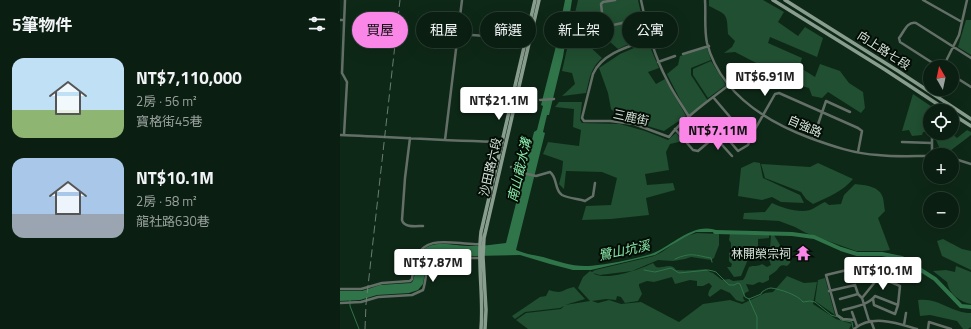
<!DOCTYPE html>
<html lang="zh-TW">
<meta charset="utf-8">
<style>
body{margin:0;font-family:"Titillium Web","Noto Sans TC",sans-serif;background:#13271a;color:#f1f3f6;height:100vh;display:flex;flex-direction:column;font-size:15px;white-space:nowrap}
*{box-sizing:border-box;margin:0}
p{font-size:13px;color:#99a29f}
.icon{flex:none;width:22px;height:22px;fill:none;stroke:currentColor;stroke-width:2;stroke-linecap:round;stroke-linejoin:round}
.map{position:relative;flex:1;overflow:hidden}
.panel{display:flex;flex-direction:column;background:#0a1e11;width:340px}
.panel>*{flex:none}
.guide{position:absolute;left:12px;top:12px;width:380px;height:36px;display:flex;gap:8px}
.needle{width:26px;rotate:351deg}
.fabs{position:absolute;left:583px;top:60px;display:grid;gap:8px}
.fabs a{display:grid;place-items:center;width:36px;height:36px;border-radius:50%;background:#0a1e11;box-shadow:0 4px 16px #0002,0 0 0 1px #2a3c31;font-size:20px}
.price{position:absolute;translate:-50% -34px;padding:0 9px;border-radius:4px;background:#fff;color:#222;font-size:13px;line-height:26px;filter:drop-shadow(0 1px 2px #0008)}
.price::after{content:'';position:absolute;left:50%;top:24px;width:12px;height:9px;margin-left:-6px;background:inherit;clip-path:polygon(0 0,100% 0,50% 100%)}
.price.selected{background:#fa87e7;color:#111}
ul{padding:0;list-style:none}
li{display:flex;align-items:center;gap:12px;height:100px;padding:0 12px}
li span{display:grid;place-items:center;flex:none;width:112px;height:80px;border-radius:12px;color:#555}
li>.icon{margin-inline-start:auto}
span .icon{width:48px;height:48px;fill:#fffc;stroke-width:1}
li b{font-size:17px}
h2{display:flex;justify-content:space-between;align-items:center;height:48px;padding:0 12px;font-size:17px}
.pill{padding:0 14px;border-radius:18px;background:#0a1e11;box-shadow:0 4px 16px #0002,0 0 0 1px #2a3c31;font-size:14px;line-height:36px}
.pill.selected{background:#fa87e7;color:#111}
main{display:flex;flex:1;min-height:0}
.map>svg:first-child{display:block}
</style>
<main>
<section class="panel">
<h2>5筆物件<svg class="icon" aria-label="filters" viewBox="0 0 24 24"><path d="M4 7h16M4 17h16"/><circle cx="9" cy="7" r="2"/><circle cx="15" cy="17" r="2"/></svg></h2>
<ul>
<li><span style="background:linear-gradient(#bfe0f5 65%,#8fb573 0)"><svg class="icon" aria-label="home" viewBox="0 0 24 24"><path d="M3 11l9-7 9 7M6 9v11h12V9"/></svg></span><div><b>NT$7,110,000</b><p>2房 · 56 m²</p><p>寶格街45巷</p></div></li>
<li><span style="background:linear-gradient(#a9c7e8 70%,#9aa5b1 0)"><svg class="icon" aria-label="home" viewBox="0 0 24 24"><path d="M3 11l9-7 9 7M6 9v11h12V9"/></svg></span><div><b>NT$10.1M</b><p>2房 · 58 m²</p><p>龍社路630巷</p></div></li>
</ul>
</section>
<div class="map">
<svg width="631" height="329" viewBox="0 0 631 329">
<rect width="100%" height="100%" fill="#0e2817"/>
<path fill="#204f31" d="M238 0H298L306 36 278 49 262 35 248 45 262 58C250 69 250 78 246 93L222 96 235 84 232 73 222 71Z
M369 0H423L444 12 438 22 458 36 465 27 483 38 477 57 430 37 428 43 462 58 459 67 475 77 480 64 500 71 509 83 523 92 525 108 521 113 488 92 482 98 472 96 469 88 440 80 422 66 395 52 384 53 392 47 395 41 388 34C387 13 387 15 369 6Z
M626 20H631V55L618 47Z
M308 42 319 68 308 72 316 84 325 79 346 116 324 131 281 118 271 109 268 93 259 68 280 54Z
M367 48 371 60 351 68V75L368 101 349 117 327 74 338 65 340 56Z
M371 61 386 85 368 98 353 75V69Z
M573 94 598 111H590V132H583L582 135 572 136 569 130 562 131Z
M219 102H242L240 120 242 123 280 124 305 131 328 140 336 133 343 141 330 144 326 152 329 170 305 174 307 185 333 183 335 190 306 198 309 215 271 219 242 220 246 206 271 205 277 178 262 172 226 171 224 189 219 184 222 172 223 161 203 154 208 142 239 146 241 130 233 127 234 109 215 107Z
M627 130 631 132V135L606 154H602L593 133H611L617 138Z
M414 162 420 163 423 178 460 195 464 203 441 202 432 197 422 200 398 196 401 168Z
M478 163 513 179C502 192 488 197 473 204L466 199 461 192 425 178 421 164 470 167Z
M515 184C525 185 540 186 543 198 544 202 544 207 545 211L538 218 550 250 543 251H516L466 233 455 227 439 221 403 219 404 213 425 212 432 203C443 208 458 213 470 210 475 208 480 204 485 202L489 205 501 204 504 195Z
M357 233 379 234V245L374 258 371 260 351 257 345 259 333 261 318 260 292 271 260 275 253 273C265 282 301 269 313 263L316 267C323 269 331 262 336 270 346 271 356 270 366 269L370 272 373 273 382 280 389 279 393 281 403 280 405 277 409 267C414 265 417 267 422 264L427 267 431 265 427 254 430 250 431 235H434L440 245 438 253 439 255H447L451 258 450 263 447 266C441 264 440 266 437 270 434 273 431 274 429 276V280L423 283 419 282 413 285 406 284 409 291 405 293 403 298 405 301 402 302 396 300 390 293 381 289 370 297 368 295 369 291 372 286 369 283 363 286H357V281L350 280 335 284 332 277 314 282 307 281 299 284V286L302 294 298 301 285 303 281 297 277 296 276 300 266 299 252 301 258 303 269 300 281 304 301 302 339 322 363 304 390 300 402 304 425 293 433 292 447 276 464 283 477 282 473 304 496 319 512 324 509 329H188L176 320 186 313 221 309 224 306 220 308 185 312 175 319 172 316 200 297 206 296 209 290C225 295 221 289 234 287L245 299 225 305 250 301 238 288 243 277 250 271 252 272 255 270 314 256 322 252 343 237Z
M390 234 429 235V238L418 239V255L409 257 401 276 394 277 387 267H391L392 264 389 261V253L391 252V243L389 240Z
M603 239 622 249 631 251V270L602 256 597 241Z
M616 266 631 272V304C620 302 609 294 607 282L593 271 606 270 615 272Z
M485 278 495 315 475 301 478 280Z
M578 300C598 297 612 313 631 313V327L628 329H623L617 321 590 315 580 316Z"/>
<path fill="#30744a" d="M225 0H232L223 57 209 115H207L203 132 205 133 176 250C185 254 194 255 203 257 216 261 231 266 245 266 262 266 294 259 311 254 332 247 355 219 380 232H356L345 237 315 255 251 270H233L210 264 180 255 134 256 95 254 87 260 83 284 78 290 69 293 37 295 20 300 0 301V291H22L40 285 71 283 73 281C76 271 76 260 82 251 93 238 118 247 133 246 144 246 155 244 166 243L194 132 197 130 203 106 201 105 215 50Z"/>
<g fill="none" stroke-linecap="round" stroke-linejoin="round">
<path stroke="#30744a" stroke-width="1" d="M335 259C351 252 354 255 371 258L372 262
M304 270 315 272 331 268 339 273 368 270 373 271 376 272 389 285H394L398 283 400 284 405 297 409 299 421 294 422 292C425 290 428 288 431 288 440 289 458 295 463 302L470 301 475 302 491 315 498 317 501 320 512 322 513 328
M409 299 417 317V329
M10 300V306L19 329"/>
<path stroke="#30744a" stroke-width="4" d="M375 232 452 234 474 237 501 249 517 254H542L562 258 595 279 621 306 631 307"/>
<path stroke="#647067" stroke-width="2.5" d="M275 0 263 2 261 4 263 21 266 25 269 26 304 18
M301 0C307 29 314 56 328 82 334 94 342 105 349 117
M365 0C366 14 364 29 367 43 380 93 425 121 470 138 492 146 515 154 538 155 555 157 573 156 590 156
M583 0 622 22
M0 20H4
M118 34 187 39
M310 39C290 46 262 53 253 74L242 118 244 121H270L294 124 329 137C341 120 372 98 389 85
M343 54 369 46
M318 62 335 56
M599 67 560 42 559 38C564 32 567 21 576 23L631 58
M603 67 619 35 627 0
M612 75 631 87
M200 100 214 99
M335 129 353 150 358 151 390 124 391 120 390 117 373 97
M381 131 398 151 408 145 414 131 435 94 439 93 518 128 522 131 518 152
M0 135C54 137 108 141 162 142
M4 135 7 82 2 73 5 0
M375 137 392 156
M70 138 65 178 62 220C64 228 76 226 83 226
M473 139 486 101 510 112
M105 140 122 0
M562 142 592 143
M592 155V138
M612 158 631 164
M171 167 183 173 196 176 210 172C218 178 214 190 222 195 228 198 238 199 245 201L253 196 255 183
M0 289H21L42 283 70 281 72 279C73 273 73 267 75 261 84 231 118 246 140 244
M489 291 515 285 518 294 522 298 529 321
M522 298 539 277 560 286 558 305 555 314 534 305 533 299
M500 299 518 294
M0 303 21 302 38 297 72 295 83 290C86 282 86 268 89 262 96 251 127 259 139 258
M503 310C513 307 529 305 535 296L558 305
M512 312 517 326
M515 320 503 319 497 315 486 275 507 270 536 281
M531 321 534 329
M564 325 566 313
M514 329C532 314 557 323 577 329
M588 329 589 322 611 329"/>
<path stroke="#899d8e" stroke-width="3.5" d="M433 0 544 69 608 111
M445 0 558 71 631 119
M612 114 631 126
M141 329C144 297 137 265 141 232L195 0
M145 329 146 310 143 257 144 238 199 0"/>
<path stroke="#697e70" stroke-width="1" stroke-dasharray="8 4" stroke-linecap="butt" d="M25 329 26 304 60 0"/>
</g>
<defs>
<g id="temple-bare" transform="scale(1.2)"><path d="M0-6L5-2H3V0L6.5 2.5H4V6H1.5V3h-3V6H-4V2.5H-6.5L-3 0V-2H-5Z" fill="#fa87e7" stroke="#040e07" stroke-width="2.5" paint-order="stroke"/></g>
</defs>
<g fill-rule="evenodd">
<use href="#temple-bare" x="463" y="253"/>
</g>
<g text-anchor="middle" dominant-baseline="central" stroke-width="4" stroke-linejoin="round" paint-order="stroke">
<g font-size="12" fill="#d6e5da" stroke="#040e07">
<text transform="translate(544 50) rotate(33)">向上路七段</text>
<text transform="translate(291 117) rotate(12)">三鹿街</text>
<text transform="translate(465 126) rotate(23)">自強路</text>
<text transform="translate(150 167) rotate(-77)">沙田路六段</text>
</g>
<g font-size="12" fill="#d6e5da" stroke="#040e07" text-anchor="end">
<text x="451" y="253">林開榮宗祠</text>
</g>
<g font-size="13" font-style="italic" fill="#8beaaa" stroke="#040e07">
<text transform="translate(179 170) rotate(-77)">南山截水溝</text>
<text transform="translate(284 250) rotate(-12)">鷺山坑溪</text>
</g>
</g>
</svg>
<div class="fabs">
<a><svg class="needle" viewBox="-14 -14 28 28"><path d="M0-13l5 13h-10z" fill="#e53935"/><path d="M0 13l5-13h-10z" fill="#99a29f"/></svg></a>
<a><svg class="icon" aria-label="locate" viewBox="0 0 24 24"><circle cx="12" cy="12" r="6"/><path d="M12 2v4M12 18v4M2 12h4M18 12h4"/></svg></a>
<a>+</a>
<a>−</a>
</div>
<b class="price" style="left:425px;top:97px">NT$6.91M</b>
<b class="price" style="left:159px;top:121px">NT$21.1M</b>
<b class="price selected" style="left:378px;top:151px">NT$7.11M</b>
<b class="price" style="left:93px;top:283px">NT$7.87M</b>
<b class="price" style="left:543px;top:291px">NT$10.1M</b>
<div class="guide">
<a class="pill selected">買屋</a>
<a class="pill">租屋</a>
<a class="pill">篩選</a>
<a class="pill">新上架</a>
<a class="pill">公寓</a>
</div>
</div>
</main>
